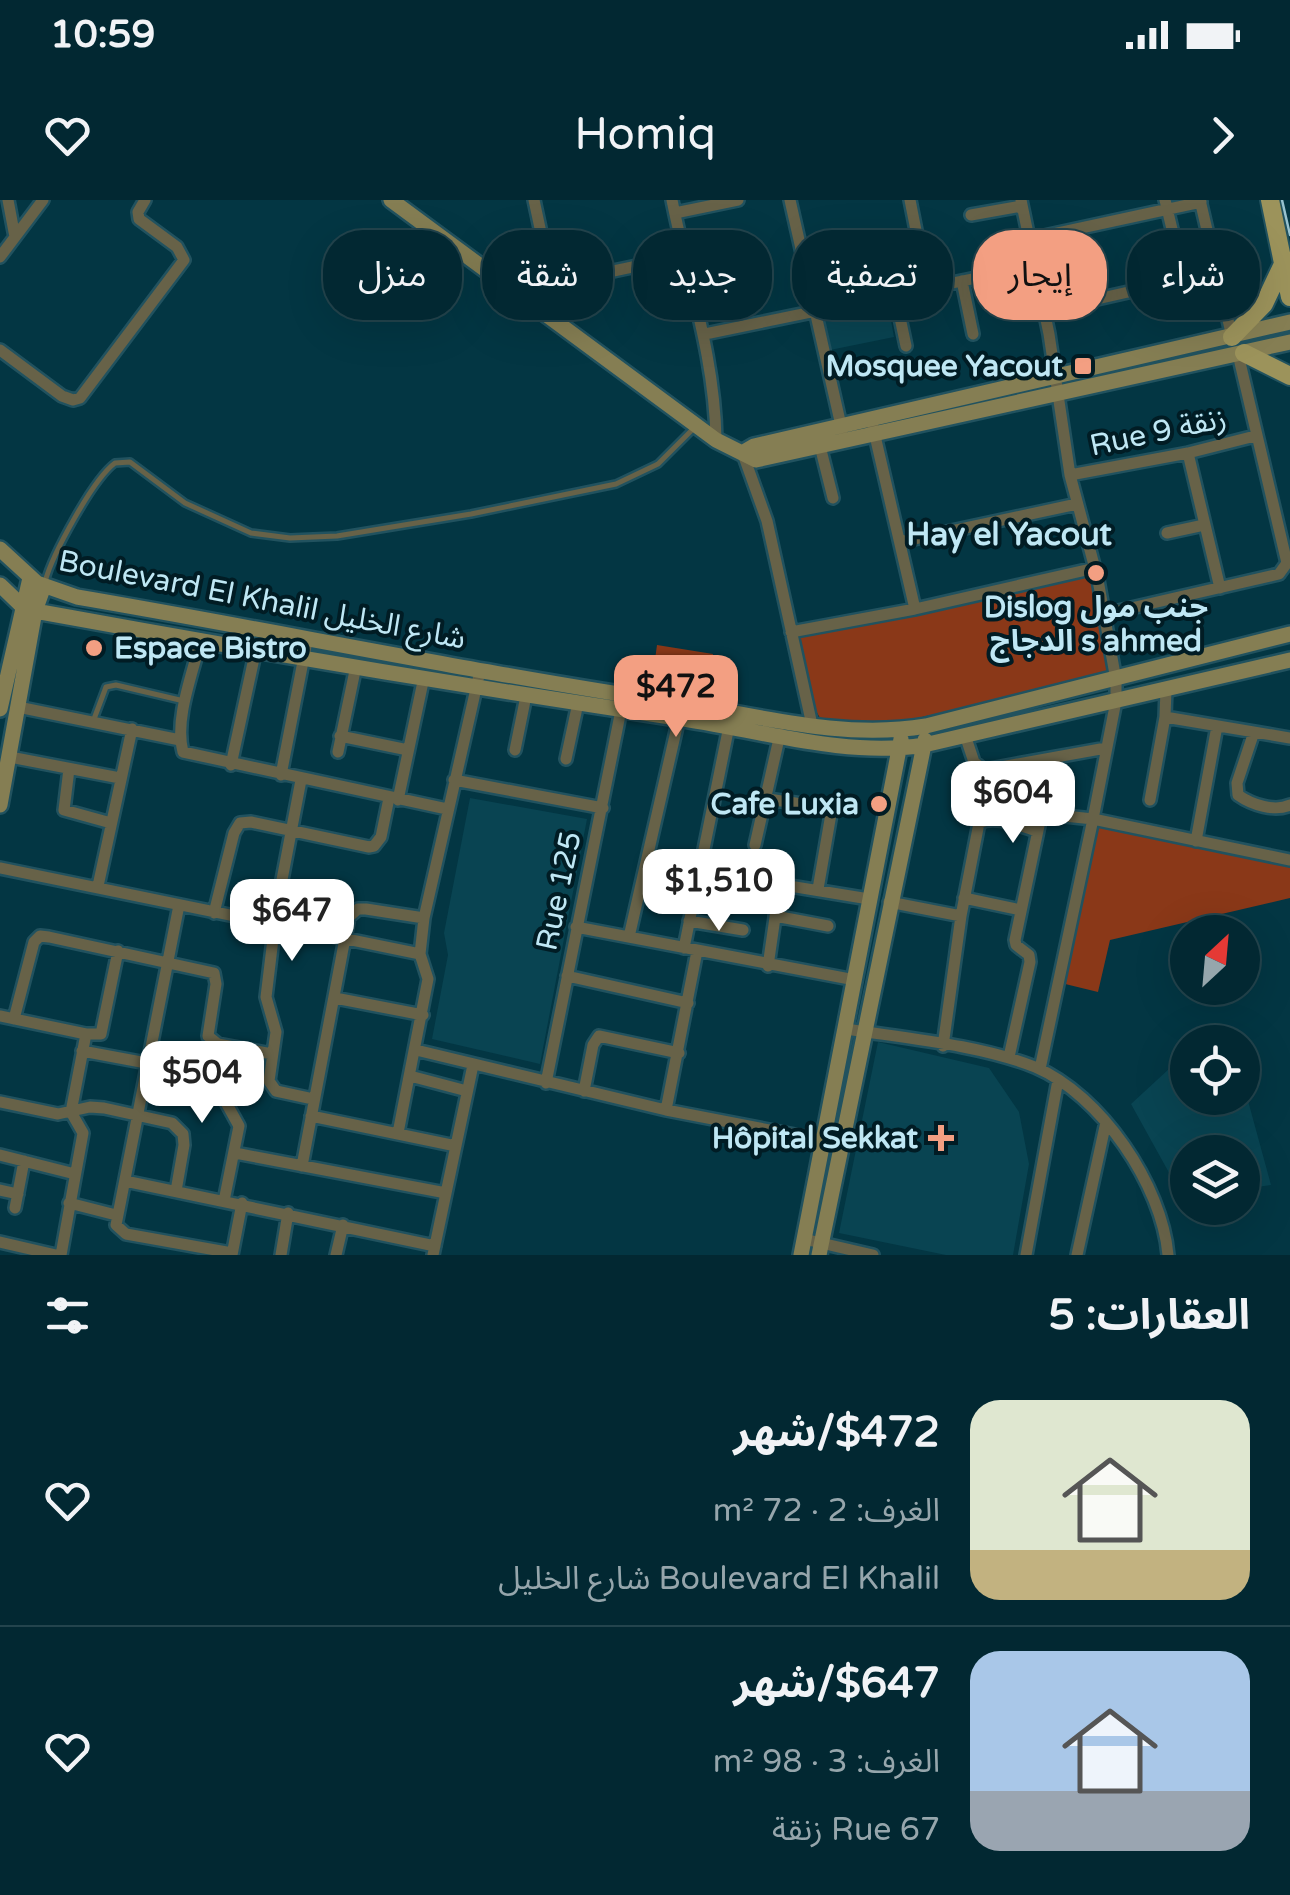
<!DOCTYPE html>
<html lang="ar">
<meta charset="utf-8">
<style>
body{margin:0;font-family:"Varela Round","Noto Sans Arabic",sans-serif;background:#0c303a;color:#f1f3f6;direction:rtl;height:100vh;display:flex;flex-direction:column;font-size:38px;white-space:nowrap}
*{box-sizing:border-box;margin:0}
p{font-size:32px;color:#96a6ac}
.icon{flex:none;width:55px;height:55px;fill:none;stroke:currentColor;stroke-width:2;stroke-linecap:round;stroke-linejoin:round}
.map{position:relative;height:1055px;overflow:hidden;direction:ltr}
.drawer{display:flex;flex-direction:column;background:#022832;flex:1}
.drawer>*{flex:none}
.guide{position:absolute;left:30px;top:30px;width:1230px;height:90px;direction:rtl;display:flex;gap:20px}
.needle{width:65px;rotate:26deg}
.controls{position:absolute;left:1170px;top:715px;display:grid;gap:20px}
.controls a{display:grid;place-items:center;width:90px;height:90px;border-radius:50%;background:#022832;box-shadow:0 10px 40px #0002,0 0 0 2px #23444d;font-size:50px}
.price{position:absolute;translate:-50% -85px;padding:0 22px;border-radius:20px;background:#fff;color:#222;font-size:32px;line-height:65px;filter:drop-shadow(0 2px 5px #0008)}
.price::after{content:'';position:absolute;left:50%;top:60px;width:30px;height:22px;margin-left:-15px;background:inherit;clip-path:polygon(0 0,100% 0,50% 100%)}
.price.active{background:#f39f82;color:#111}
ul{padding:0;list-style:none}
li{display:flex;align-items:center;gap:30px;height:250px;padding:0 40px}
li+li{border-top:2px solid #23444d}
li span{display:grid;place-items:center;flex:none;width:280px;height:200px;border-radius:30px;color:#555}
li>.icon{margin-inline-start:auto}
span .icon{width:120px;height:120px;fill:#fffc;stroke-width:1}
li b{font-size:42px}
h2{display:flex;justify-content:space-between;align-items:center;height:120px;padding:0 40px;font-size:42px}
.chip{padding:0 35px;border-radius:40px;background:#022832;box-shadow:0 10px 40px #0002,0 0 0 2px #23444d;font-size:35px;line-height:90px}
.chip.active{background:#f39f82;color:#111}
.status{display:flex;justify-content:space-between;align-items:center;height:70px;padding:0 50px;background:#022832;direction:ltr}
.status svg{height:28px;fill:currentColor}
header{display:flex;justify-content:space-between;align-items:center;height:130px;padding:0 40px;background:#022832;font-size:45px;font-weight:600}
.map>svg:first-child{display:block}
</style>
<div class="status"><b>10:59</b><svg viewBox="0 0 49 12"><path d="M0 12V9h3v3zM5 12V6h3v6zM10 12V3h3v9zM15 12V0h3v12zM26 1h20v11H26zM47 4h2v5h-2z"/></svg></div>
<header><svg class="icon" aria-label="forward" viewBox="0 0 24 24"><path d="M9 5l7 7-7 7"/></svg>Homiq<svg class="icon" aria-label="heart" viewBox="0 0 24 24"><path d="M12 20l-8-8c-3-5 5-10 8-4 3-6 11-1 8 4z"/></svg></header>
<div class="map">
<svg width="1290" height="1055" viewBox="0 0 1290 1055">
<rect width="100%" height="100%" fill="#033643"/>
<path fill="#094452" d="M887 99 894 137 830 150 823 112Z
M470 598 587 619 540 864 432 839 448 755 444 733Z
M878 842 989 868 1019 912 1029 964 1013 1055H946L839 1033Z
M1185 855 1188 898H1242L1244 886 1271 985 1243 989 1242 952H1188L1187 997 1183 998 1131 904 1170 868 1172 861 1184 862Z"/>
<path fill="#8a3818" d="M1095 370 1115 476 908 520 867 523 820 518 804 490 792 434Z
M657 445 713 454 709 483 653 474Z
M1093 620 1290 661V698L1110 740 1098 792 1057 782Z"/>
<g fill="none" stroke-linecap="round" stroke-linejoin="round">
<g stroke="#21525f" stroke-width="10">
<path id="lane" d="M45 382C52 355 93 279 115 263L130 262 185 303 251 333 290 338 337 336 471 314 616 284 658 264 694 228
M94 519 106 487 116 485 184 501"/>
</g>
<g stroke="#21525f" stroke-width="16">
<path id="street" d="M8 0 15 37
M534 0 552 84
M672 0C688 81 715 157 716 240
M790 0 842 230
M910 0 927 86
M1021 0 1049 134 1070 275 1098 380 1116 480V501L1093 619 1040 869
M1165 0 1184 79
M1200 0 1232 137
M675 13 738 0
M971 15 1022 6
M1030 39 1201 2
M801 46 855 37
M0 57 43 0
M689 72 730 61
M962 81 973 134
M895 94 906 146
M524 99 552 84 684 56
M1044 111 1217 72
M705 134 1035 66
M0 150 62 196 73 200 80 198 184 60 177 47 139 19 138 12 145 0
M873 227 915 409
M820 246 833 298
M1188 253 1220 388
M743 254 767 321 812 525
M1070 275 1188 253 1255 236
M1167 333 1204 325
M900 342 1077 304
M1105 414 1279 374 1287 363 1238 154
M791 432 915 409 1095 368
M201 439C193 473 174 519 183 552L447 609
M1166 489 1165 517 1290 538
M18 507 180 540
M1254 532 1237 583 1238 595C1252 605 1275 612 1290 605
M965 535 974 562 984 570 1106 548
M340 536 408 550
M515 550 526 496
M338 552 356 466
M10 557 120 578
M566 559 578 503
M231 565 256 449
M69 569 64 610 111 623
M281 575 307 441
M301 580 277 706 266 797 276 832 269 881 276 891 313 899
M454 580 603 608
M768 599 822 607 831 614 818 689
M398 600 424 477
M1150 600 1165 517
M1196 641 1217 526
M755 645 780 534
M0 668 420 754
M698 671 869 699
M98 686 132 529
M964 698 1021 710
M889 702 961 716
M179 705 116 1025 126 1034 232 1053
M214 713 234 633 240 623 251 622 369 647 374 646 381 637 389 598
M775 716 828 726
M689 721 743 730
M576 727 855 780
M629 737 679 518
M684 748 729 526
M768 766 780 683
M567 776 688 803
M335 798 423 815
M0 816 86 834H101L118 751
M14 819 34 742 40 736 49 737 214 773 216 784 208 836 218 844 272 854
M846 829C904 838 981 845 1035 867 1101 895 1162 985 1168 1055
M943 846 961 716 979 623C995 614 1019 626 1037 631
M416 850 666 910 821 940
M82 851 184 870 192 875 199 889 223 897 239 926 224 1001
M1009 857 1030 762 1029 755 1016 745 1015 740 1041 616 1046 614 1093 619 1290 660
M410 876 467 891
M546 883 621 510
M584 891 593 845 599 836 679 853
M0 902 58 914 90 907 104 908 172 923 183 934 184 945 176 991
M666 910 697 751
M311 916 456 946
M398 933 428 779 420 754 424 718 480 471
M235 953 446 993
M0 955 75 974
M302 966 349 717 358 709H366L424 718
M125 981 435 1046
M0 990 18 994
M69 1003 116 1015
M15 1008 24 961
M804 1039 873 1055
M0 1042 56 1055
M61 1055 83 933 71 912 86 834
M232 1055 242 1003
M281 1055 288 1013
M336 1055 343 1025
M433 1055 473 865
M1026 1055 1058 880
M1077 1055 1106 922"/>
</g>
<g stroke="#21525f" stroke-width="20">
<path id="secondary" d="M391 0 716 240 756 260 1290 142
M742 253 754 246 1290 122
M0 349 37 383 77 397C277 431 476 473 678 503 760 516 843 540 926 526L1290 434
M0 385 21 405 35 411C248 450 463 486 677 518 755 529 846 558 924 545L1290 460
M0 509 30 378
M0 605 35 411 44 386
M801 1055 901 539
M819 1055 925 540"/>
</g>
<g stroke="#21525f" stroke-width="22">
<path id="primary" d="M1270 0 1290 97
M1232 137 1264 104 1283 64
M1244 153 1290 176"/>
</g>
<use href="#lane" stroke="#676248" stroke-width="5"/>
<use href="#street" stroke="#676248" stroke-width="11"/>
<use href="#secondary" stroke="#857e53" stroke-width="15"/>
<use href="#primary" stroke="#9c935b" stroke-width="18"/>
<path stroke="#97c2cf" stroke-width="2.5" d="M1282 0 1290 35"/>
</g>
<g fill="#f39f82" stroke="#011c24" stroke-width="4">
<rect x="1073" y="156" width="20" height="20" rx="5"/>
<circle cx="1096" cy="373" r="10"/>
<circle cx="94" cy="448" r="10"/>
<circle cx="879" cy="604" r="10"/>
<path d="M936 923h10v10h10v10h-10v10h-10v-10h-10v-10h10z"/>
</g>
<g text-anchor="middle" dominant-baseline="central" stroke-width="8" stroke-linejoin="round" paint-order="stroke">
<g font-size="30" font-weight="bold" fill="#bfe7f4" stroke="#011c24" text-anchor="end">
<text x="1063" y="166">Mosquee Yacout</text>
<text x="1096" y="407" text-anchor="middle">Dislog جنب مول<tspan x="1096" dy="34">الدجاج s ahmed</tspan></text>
<text x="114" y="448" text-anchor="start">Espace Bistro</text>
<text x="859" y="604">Cafe Luxia</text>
<text x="918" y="938">Hôpital Sekkat</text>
</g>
<g font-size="30" fill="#bfe7f4" stroke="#011c24">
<text transform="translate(1158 232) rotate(-12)">Rue 9 زنقة</text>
<text transform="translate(262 400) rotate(11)">Boulevard El Khalil شارع الخليل</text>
<text transform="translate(559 691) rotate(-78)">Rue 125</text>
</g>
<g font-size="32" font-weight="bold" fill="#bfe7f4" stroke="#011c24">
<text x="1009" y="335">Hay el Yacout</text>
</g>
</g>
</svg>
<div class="controls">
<a><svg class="needle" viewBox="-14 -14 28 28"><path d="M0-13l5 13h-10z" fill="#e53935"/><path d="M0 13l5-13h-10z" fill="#96a6ac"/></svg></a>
<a><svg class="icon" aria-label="locate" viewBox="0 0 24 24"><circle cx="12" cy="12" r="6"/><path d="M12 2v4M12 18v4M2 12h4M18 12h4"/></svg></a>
<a><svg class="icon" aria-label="layers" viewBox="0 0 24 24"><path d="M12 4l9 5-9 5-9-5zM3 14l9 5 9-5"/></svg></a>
</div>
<b class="price active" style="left:676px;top:540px">$472</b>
<b class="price" style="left:1013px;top:646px">$604</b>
<b class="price" style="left:719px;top:734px">$1,510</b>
<b class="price" style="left:292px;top:764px">$647</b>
<b class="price" style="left:202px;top:926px">$504</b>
<div class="guide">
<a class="chip">شراء</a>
<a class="chip active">إيجار</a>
<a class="chip">تصفية</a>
<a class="chip">جديد</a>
<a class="chip">شقة</a>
<a class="chip">منزل</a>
</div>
</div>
<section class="drawer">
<h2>العقارات: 5<svg class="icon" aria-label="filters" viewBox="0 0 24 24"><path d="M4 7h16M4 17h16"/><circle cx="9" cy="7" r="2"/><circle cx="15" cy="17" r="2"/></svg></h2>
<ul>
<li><span style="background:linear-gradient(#dfe7d0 75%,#c2b280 0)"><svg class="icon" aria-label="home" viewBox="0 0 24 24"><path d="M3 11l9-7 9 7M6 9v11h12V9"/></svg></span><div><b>$472/شهر</b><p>الغرف: 2 · 72 m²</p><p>Boulevard El Khalil شارع الخليل</p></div><svg class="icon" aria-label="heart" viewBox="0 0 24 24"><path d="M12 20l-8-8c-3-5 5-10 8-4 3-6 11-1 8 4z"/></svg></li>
<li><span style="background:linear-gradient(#a9c7e8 70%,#9aa5b1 0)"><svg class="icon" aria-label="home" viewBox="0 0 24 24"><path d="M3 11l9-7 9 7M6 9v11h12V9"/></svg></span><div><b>$647/شهر</b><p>الغرف: 3 · 98 m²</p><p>Rue 67 زنقة</p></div><svg class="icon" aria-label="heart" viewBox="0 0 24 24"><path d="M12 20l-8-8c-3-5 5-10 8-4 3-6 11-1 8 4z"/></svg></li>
</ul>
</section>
